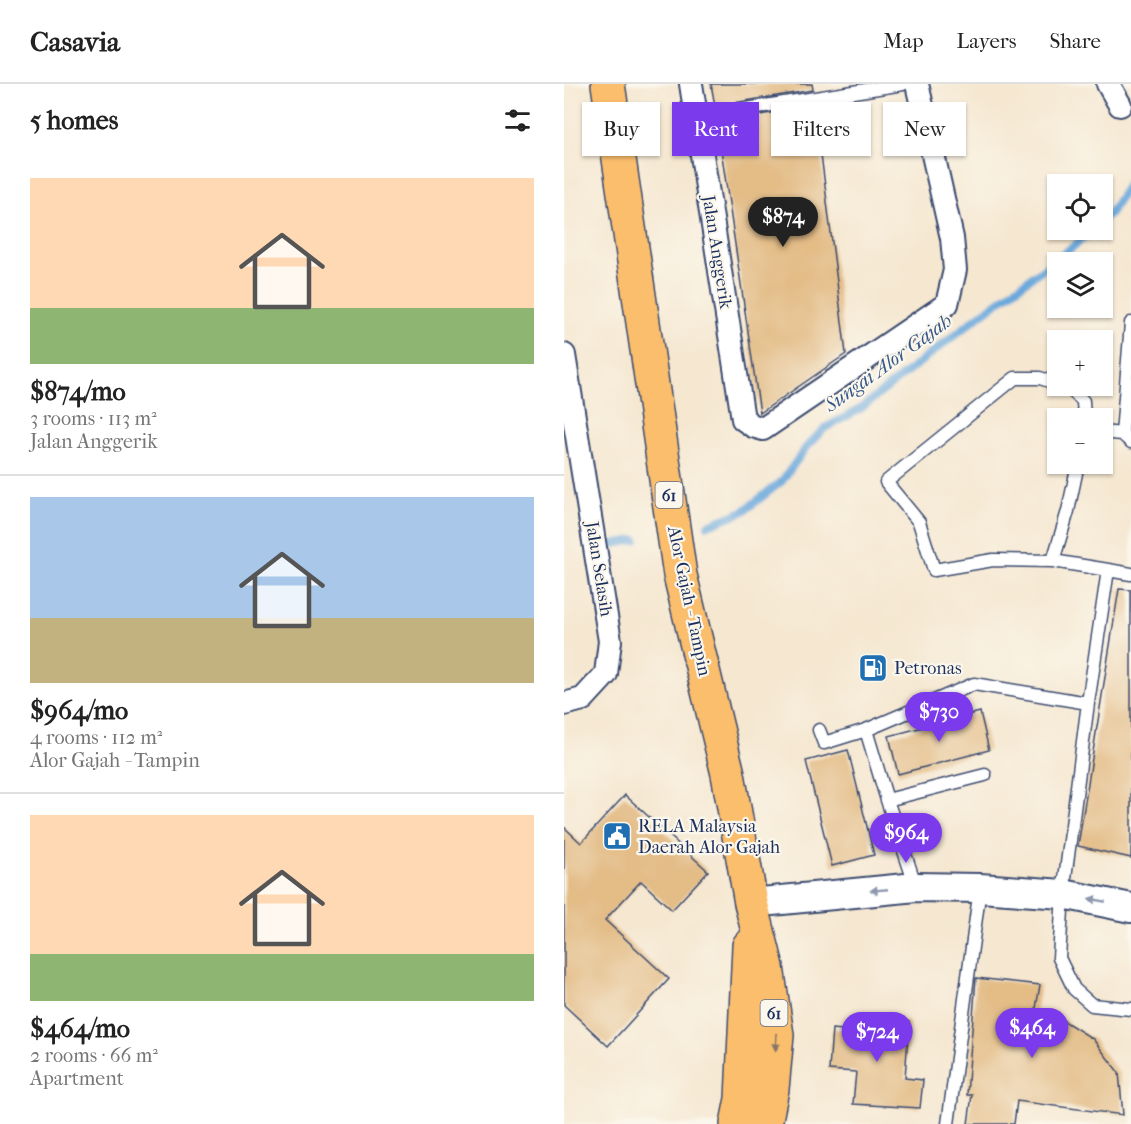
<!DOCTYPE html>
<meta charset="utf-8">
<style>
body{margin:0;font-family:"IM FELL French Canon",serif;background:#f2f2f2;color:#222;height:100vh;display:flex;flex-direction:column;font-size:22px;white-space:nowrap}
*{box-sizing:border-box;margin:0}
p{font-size:20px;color:#767676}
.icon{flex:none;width:33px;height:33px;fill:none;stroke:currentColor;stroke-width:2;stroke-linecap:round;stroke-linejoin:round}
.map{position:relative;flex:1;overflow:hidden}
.sheet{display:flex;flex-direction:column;background:#fff;width:564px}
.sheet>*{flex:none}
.top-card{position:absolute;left:18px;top:18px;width:459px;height:54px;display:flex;gap:12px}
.tools{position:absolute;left:483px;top:90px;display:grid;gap:12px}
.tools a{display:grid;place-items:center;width:66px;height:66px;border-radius:0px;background:#fff;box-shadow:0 2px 4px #0004;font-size:30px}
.price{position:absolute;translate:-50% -51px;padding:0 14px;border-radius:21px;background:#7c3aed;color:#fff;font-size:20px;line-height:39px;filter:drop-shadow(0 2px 3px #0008)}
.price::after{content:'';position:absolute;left:50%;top:36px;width:18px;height:14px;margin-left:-9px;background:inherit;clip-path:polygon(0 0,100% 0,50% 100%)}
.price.active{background:#222;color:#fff}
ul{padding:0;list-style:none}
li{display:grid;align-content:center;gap:12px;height:318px;padding:0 30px}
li+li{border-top:2px solid #e0e0e0}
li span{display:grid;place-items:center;height:186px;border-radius:0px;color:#555}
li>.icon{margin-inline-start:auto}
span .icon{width:108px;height:108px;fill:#fffc;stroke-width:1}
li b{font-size:26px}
h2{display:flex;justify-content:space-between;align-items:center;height:72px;padding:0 30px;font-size:26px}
.pill{padding:0 21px;border-radius:0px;background:#fff;box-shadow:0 2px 4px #0004;font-size:21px;line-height:54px}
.pill.active{background:#7c3aed;color:#fff}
header{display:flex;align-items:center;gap:36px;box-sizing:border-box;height:84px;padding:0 30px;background:#fff;border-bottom:2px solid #e0e0e0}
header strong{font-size:28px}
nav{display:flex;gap:33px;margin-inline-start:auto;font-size:21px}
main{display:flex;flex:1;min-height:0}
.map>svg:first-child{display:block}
</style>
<header>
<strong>Casavia</strong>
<nav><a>Map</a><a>Layers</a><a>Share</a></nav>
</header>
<main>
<section class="sheet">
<h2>5 homes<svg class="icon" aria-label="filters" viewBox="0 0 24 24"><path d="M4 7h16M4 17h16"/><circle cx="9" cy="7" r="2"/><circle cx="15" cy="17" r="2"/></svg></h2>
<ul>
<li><span style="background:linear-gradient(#ffd9b3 70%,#8fb573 0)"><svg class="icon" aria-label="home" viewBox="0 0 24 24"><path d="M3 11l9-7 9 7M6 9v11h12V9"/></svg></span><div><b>$874/mo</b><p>3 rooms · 113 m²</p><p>Jalan Anggerik</p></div></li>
<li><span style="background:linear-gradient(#a9c7e8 65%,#c2b280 0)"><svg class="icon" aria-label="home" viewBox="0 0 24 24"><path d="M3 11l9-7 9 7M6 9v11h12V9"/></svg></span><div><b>$964/mo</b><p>4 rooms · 112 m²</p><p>Alor Gajah - Tampin</p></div></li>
<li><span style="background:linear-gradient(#ffd9b3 75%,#8fb573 0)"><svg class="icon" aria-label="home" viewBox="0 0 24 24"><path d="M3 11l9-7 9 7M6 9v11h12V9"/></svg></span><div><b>$464/mo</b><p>2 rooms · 66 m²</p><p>Apartment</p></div></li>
</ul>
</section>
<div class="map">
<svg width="567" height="1040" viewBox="0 0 567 1040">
<rect width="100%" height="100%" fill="#fbf7ec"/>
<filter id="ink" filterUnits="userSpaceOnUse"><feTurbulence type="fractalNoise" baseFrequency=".0167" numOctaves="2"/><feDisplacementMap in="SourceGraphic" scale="12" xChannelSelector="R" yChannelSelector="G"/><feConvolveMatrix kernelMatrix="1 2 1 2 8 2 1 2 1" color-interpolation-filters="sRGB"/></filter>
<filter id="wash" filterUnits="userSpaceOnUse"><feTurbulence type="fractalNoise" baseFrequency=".008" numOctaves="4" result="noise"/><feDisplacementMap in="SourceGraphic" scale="24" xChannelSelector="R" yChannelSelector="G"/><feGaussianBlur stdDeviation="1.35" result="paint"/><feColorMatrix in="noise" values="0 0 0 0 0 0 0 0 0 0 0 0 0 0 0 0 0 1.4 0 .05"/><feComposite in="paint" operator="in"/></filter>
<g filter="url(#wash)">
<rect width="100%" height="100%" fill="#f5e7d0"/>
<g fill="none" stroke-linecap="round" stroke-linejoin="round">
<path stroke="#6aa8dc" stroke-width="8" d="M538 136 546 129 567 96
M144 441 180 427 218 397 243 362 261 344 296 325 415 232 510 162 528 146
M43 461 72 456"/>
</g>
<g id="blocks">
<path fill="#e3bc86" d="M147 0H248L249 6 151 22Z
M251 22 282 270 196 329 153 38Z
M555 505 567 506V774L514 762Z
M416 628 425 666 334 690 325 652Z
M284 666 310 771 268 782 242 677Z
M61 711 144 787 108 826 77 797 41 836 105 895 44 962 0 921V743L17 759Z
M412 894 476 901 471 930 497 935 529 955 555 989 559 1031 453 1017 450 1040H404L408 1011H403Z
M292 934 345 938 341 994 359 996 356 1024 289 1020 292 988 265 986 268 945 291 947Z"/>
</g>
</g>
<g filter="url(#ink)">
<use href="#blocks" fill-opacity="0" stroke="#3c4b6f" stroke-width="1.5"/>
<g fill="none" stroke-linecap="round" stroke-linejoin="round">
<g stroke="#3c4b6f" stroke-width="15">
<path id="service" d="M132 33 339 0
M494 300 476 294H451L322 398 355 438 370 486 429 476 489 477 504 427 514 380
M497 302 506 305 519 317 520 334
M538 348 558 350 567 358
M558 350 567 239
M489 477 544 486 524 619 499 810 495 874 510 905 528 921 567 925
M544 486 567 490
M255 646 260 659 302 646 323 716 352 803
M302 646 410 600 524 619
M323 716 421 691
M384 1040 416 804"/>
</g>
<g stroke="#3c4b6f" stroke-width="26">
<path id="minor" d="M127 0 179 335 189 342 199 345 383 220 391 186 388 154 353 0
M544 0 556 21
M0 271 46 557 42 590 19 615 0 620"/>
</g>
<g stroke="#3c4b6f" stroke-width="32">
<path id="tertiary" d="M187 819 352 803 416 804 499 810 567 824"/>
</g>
<g stroke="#3c4b6f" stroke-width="36">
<path id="primary" d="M44 0 116 491 164 690 187 819 203 883 213 951 208 1005 201 1040
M173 1040 178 1015 185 862"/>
</g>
<use href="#service" stroke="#fff" stroke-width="12"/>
<use href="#minor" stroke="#fff" stroke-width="22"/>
<use href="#tertiary" stroke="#fff" stroke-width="28"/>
<use href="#primary" stroke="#fabe6d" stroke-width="33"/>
</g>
<defs><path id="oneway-solid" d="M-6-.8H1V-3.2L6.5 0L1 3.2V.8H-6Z" transform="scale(1.5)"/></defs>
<g fill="#8d97ae">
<use href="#oneway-solid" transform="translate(315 806) rotate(175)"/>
<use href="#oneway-solid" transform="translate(533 816) rotate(-169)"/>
</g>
<use fill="#8a7666" href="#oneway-solid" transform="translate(212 958) rotate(93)"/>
</g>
<defs>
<g id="fuel-square" transform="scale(1.5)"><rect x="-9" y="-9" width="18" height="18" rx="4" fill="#1f6fb2" stroke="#fbf7ec"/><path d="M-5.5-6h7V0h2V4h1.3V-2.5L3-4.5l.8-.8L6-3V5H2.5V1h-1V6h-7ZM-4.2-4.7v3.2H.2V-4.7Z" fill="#fff"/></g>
<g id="civic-square" transform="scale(1.5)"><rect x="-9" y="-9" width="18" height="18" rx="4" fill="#1f6fb2" stroke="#fbf7ec"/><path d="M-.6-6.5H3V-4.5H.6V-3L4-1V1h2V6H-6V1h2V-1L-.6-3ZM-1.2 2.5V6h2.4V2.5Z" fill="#fff"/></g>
</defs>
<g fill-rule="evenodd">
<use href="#fuel-square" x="309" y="584"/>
<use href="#civic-square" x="53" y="752"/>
</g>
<g text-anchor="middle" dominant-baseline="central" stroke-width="4.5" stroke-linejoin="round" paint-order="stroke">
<g fill="#fbf7ec" stroke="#5e6b89" stroke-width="1.5">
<rect x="91.5" y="398" width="27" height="26" rx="4.5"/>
<rect x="196.5" y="916" width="27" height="26" rx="4.5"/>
</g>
<g font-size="16" font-weight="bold" fill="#1b2f5e">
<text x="105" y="411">61</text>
<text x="210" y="929">61</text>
</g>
<g font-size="18" fill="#1b2f5e" stroke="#fbf7ec">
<text transform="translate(153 168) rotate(81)">Jalan Anggerik</text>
<text transform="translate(35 485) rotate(81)">Jalan Selasih</text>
<text transform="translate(125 517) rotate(78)">Alor Gajah - Tampin</text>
</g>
<g font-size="18" fill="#1b2f5e" stroke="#fbf7ec" text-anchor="start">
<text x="330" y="584">Petronas</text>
<text x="74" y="742">RELA Malaysia<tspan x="74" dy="21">Daerah Alor Gajah</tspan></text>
</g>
<g font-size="20" font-style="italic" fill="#37598a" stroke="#fbf7ec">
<text transform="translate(324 279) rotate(-36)">Sungai Alor Gajah</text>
</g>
</g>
</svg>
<div class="tools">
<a><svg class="icon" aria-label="locate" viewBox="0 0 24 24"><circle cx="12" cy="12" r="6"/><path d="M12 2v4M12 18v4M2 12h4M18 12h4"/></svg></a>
<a><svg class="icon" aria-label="layers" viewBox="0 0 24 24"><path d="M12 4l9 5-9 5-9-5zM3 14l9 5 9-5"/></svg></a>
<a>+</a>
<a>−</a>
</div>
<b class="price active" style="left:219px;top:164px">$874</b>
<b class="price" style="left:375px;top:659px">$730</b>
<b class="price" style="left:342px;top:780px">$964</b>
<b class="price" style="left:468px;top:975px">$464</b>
<b class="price" style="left:313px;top:979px">$724</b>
<div class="top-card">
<a class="pill">Buy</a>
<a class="pill active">Rent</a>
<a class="pill">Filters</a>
<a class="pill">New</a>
</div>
</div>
</main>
